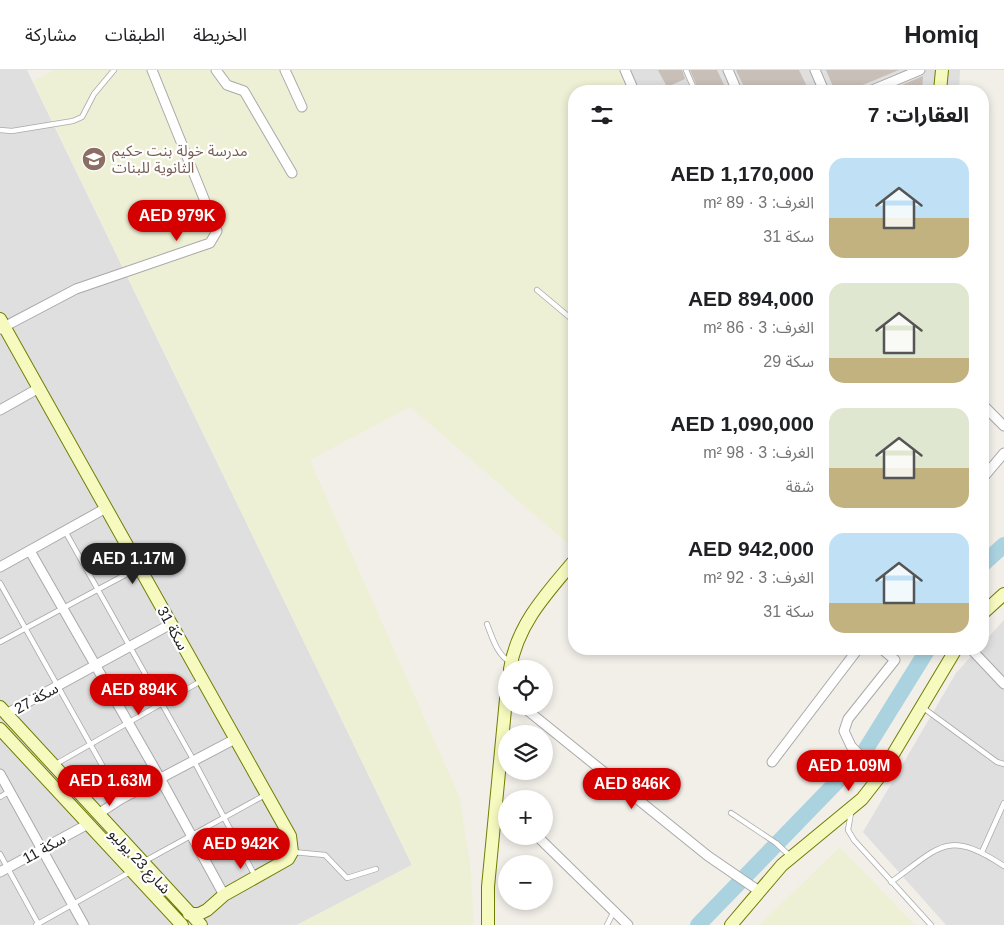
<!DOCTYPE html>
<html lang="ar">
<meta charset="utf-8">
<style>
body{margin:0;font-family:Arial,"Noto Sans Arabic",sans-serif;background:#f6f6f6;color:#202124;direction:rtl;height:100vh;display:flex;flex-direction:column;font-size:19px;white-space:nowrap}
*{box-sizing:border-box;margin:0}
p{font-size:16px;color:#757577}
.icon{flex:none;width:28px;height:28px;fill:none;stroke:currentColor;stroke-width:2;stroke-linecap:round;stroke-linejoin:round}
.map{position:relative;flex:1;overflow:hidden;direction:ltr}
.panel{position:absolute;left:568px;top:15px;width:421px;height:570px;display:flex;flex-direction:column;background:#fff;border-radius:20px;box-shadow:0 2px 8px #0003;direction:rtl}
.panel>*{flex:none}
.controls{position:absolute;left:498px;top:590px;display:grid;gap:10px}
.controls a{display:grid;place-items:center;width:55px;height:55px;border-radius:50%;background:#fff;box-shadow:0 2px 8px #0003;font-size:25px}
.price{position:absolute;translate:-50% -42px;padding:0 11px;border-radius:18px;background:#d40000;color:#fff;font-size:16px;line-height:32px;filter:drop-shadow(0 1px 2px #0008)}
.price::after{content:'';position:absolute;left:50%;top:30px;width:15px;height:11px;margin-left:-8px;background:inherit;clip-path:polygon(0 0,100% 0,50% 100%)}
.price.on{background:#222;color:#fff}
ul{padding:0;list-style:none}
li{display:flex;align-items:center;gap:15px;height:125px;padding:0 20px}
li span{display:grid;place-items:center;flex:none;width:140px;height:100px;border-radius:15px;color:#555}
li>.icon{margin-inline-start:auto}
span .icon{width:60px;height:60px;fill:#fffc;stroke-width:1}
li b{font-size:21px}
h2{display:flex;justify-content:space-between;align-items:center;height:60px;padding:0 20px;font-size:21px}
header{display:flex;align-items:center;gap:30px;box-sizing:border-box;height:70px;padding:0 25px;background:#fff;border-bottom:1px solid #e0e0e0}
header strong{font-size:24px}
nav{display:flex;gap:28px;margin-inline-start:auto;font-size:18px}
.map>svg:first-child{display:block}
</style>
<header>
<strong>Homiq</strong>
<nav><a>الخريطة</a><a>الطبقات</a><a>مشاركة</a></nav>
</header>
<div class="map">
<svg width="1004" height="855" viewBox="0 0 1004 855">
<rect width="100%" height="100%" fill="#f2efe9"/>
<path fill="#e0dfdf" d="M0 0H27L412 795 297 855H0Z
M611 0H960L959 21H620Z
M1004 550V855H946L863 762 956 603 978 579H982L983 573Z"/>
<path fill="#eef0d5" d="M55 0H622L631 21H574V467L567 473 410 337 310 390 460 728 471 801 474 855H297L412 795 33 11Z
M840 777 915 855H759Z"/>
<g fill="none" stroke-linecap="round" stroke-linejoin="round">
<path stroke="#aad3df" stroke-width="16" d="M982 495 1004 475
M698 855 861 687 928 579"/>
</g>
<path fill="#c7bfb8" d="M658 0H682L685 9 667 17Z
M690 0H717L727 21H699Z
M736 0H799L809 21H746Z
M826 0H899L848 21H835Z
M923 6 922 21H903L900 16Z"/>
<g fill="none" stroke-linecap="round" stroke-linejoin="round">
<g stroke="#a9a9a9" stroke-width="6">
<path id="lane" d="M686 0 695 21
M0 60 12 61 73 51 82 47 94 24 114 0
M537 220 574 251
M65 461 194 691 255 806
M0 513 121 729
M487 554C492 567 498 587 511 592
M0 572 138 498
M922 637 997 692 1004 694
M56 694 201 611
M0 727 10 721
M731 743 776 773 790 786
M851 743 848 760 854 770 931 855
M293 782 325 785 347 808 376 799
M982 782 1004 733
M0 784 39 855
M145 791 265 725
M891 812C941 776 947 759 1004 796
M36 855 130 802
M607 855 614 841"/>
</g>
<g stroke="#a9a9a9" stroke-width="11">
<path id="street" d="M216 0 227 15 244 21 292 103
M285 0 302 37
M625 0 634 21
M728 0 737 21
M815 0 824 21
M870 21 920 0
M0 259 76 219 210 173 217 161 152 0
M982 334 1004 356
M0 340 39 318
M982 409 1004 383
M30 481 160 708 224 825
M0 497 106 438
M971 579 1004 614
M522 636 708 786 759 821
M6 644 171 554
M772 692 858 579
M0 704 84 855
M880 706 851 676 844 661 848 649 895 590 882 579
M98 744 121 729 235 669
M495 747 506 751
M537 766 628 855
M0 802 88 754"/>
</g>
<g stroke="#707d05" stroke-width="14">
<path id="secondary" d="M940 21 942 0
M0 249 290 766 292 782 288 789 224 825 207 840 199 844H189
M982 544 1004 524
M510 599C517 555 546 524 574 491
M0 637 201 855
M0 659 182 855
M488 855V817L506 629
M731 855 782 795 862 729 880 706 956 579"/>
</g>
<use href="#lane" stroke="#fff" stroke-width="4.5"/>
<use href="#street" stroke="#fff" stroke-width="9"/>
<use href="#secondary" stroke="#f7fabf" stroke-width="12"/>
</g>
<defs>
<g id="university-disc" transform="scale(1.25)"><circle r="9.5" fill="#8d6e63" stroke="#fff"/><path d="M0-5L7-2L0 1L-7-2ZM-4 1L0 2.5L4 1V4Q0 6-4 4Z" fill="#fff"/></g>
</defs>
<g fill-rule="evenodd">
<use href="#university-disc" x="94" y="89"/>
</g>
<g text-anchor="middle" dominant-baseline="central" stroke-width="4.5" stroke-linejoin="round" paint-order="stroke">
<g font-size="15" fill="#785e54" stroke="#fff" text-anchor="start">
<text x="112" y="80">مدرسة خولة بنت حكيم<tspan x="112" dy="17">الثانوية للبنات</tspan></text>
</g>
<g font-size="15" fill="#222" stroke="#fff">
<text transform="translate(173 558) rotate(61)">سكة 31</text>
<text transform="translate(36 628) rotate(-29)">سكة 27</text>
<text transform="translate(44 778) rotate(-29)">سكة 11</text>
<text transform="translate(140 791) rotate(47)">شارع 23 يوليو</text>
</g>
</g>
</svg>
<div class="controls">
<a><svg class="icon" aria-label="locate" viewBox="0 0 24 24"><circle cx="12" cy="12" r="6"/><path d="M12 2v4M12 18v4M2 12h4M18 12h4"/></svg></a>
<a><svg class="icon" aria-label="layers" viewBox="0 0 24 24"><path d="M12 4l9 5-9 5-9-5zM3 14l9 5 9-5"/></svg></a>
<a>+</a>
<a>−</a>
</div>
<b class="price" style="left:177px;top:172px">AED 979K</b>
<b class="price on" style="left:133px;top:515px">AED 1.17M</b>
<b class="price" style="left:139px;top:646px">AED 894K</b>
<b class="price" style="left:849px;top:722px">AED 1.09M</b>
<b class="price" style="left:110px;top:737px">AED 1.63M</b>
<b class="price" style="left:632px;top:740px">AED 846K</b>
<b class="price" style="left:241px;top:800px">AED 942K</b>
<section class="panel">
<h2>العقارات: 7<svg class="icon" aria-label="filters" viewBox="0 0 24 24"><path d="M4 7h16M4 17h16"/><circle cx="9" cy="7" r="2"/><circle cx="15" cy="17" r="2"/></svg></h2>
<ul>
<li><span style="background:linear-gradient(#bfe0f5 60%,#c2b280 0)"><svg class="icon" aria-label="home" viewBox="0 0 24 24"><path d="M3 11l9-7 9 7M6 9v11h12V9"/></svg></span><div><b>AED 1,170,000</b><p>الغرف: 3 · 89 m²</p><p>سكة 31</p></div></li>
<li><span style="background:linear-gradient(#dfe7d0 75%,#c2b280 0)"><svg class="icon" aria-label="home" viewBox="0 0 24 24"><path d="M3 11l9-7 9 7M6 9v11h12V9"/></svg></span><div><b>AED 894,000</b><p>الغرف: 3 · 86 m²</p><p>سكة 29</p></div></li>
<li><span style="background:linear-gradient(#dfe7d0 60%,#c2b280 0)"><svg class="icon" aria-label="home" viewBox="0 0 24 24"><path d="M3 11l9-7 9 7M6 9v11h12V9"/></svg></span><div><b>AED 1,090,000</b><p>الغرف: 3 · 98 m²</p><p>شقة</p></div></li>
<li><span style="background:linear-gradient(#bfe0f5 70%,#c2b280 0)"><svg class="icon" aria-label="home" viewBox="0 0 24 24"><path d="M3 11l9-7 9 7M6 9v11h12V9"/></svg></span><div><b>AED 942,000</b><p>الغرف: 3 · 92 m²</p><p>سكة 31</p></div></li>
</ul>
</section>
</div>
